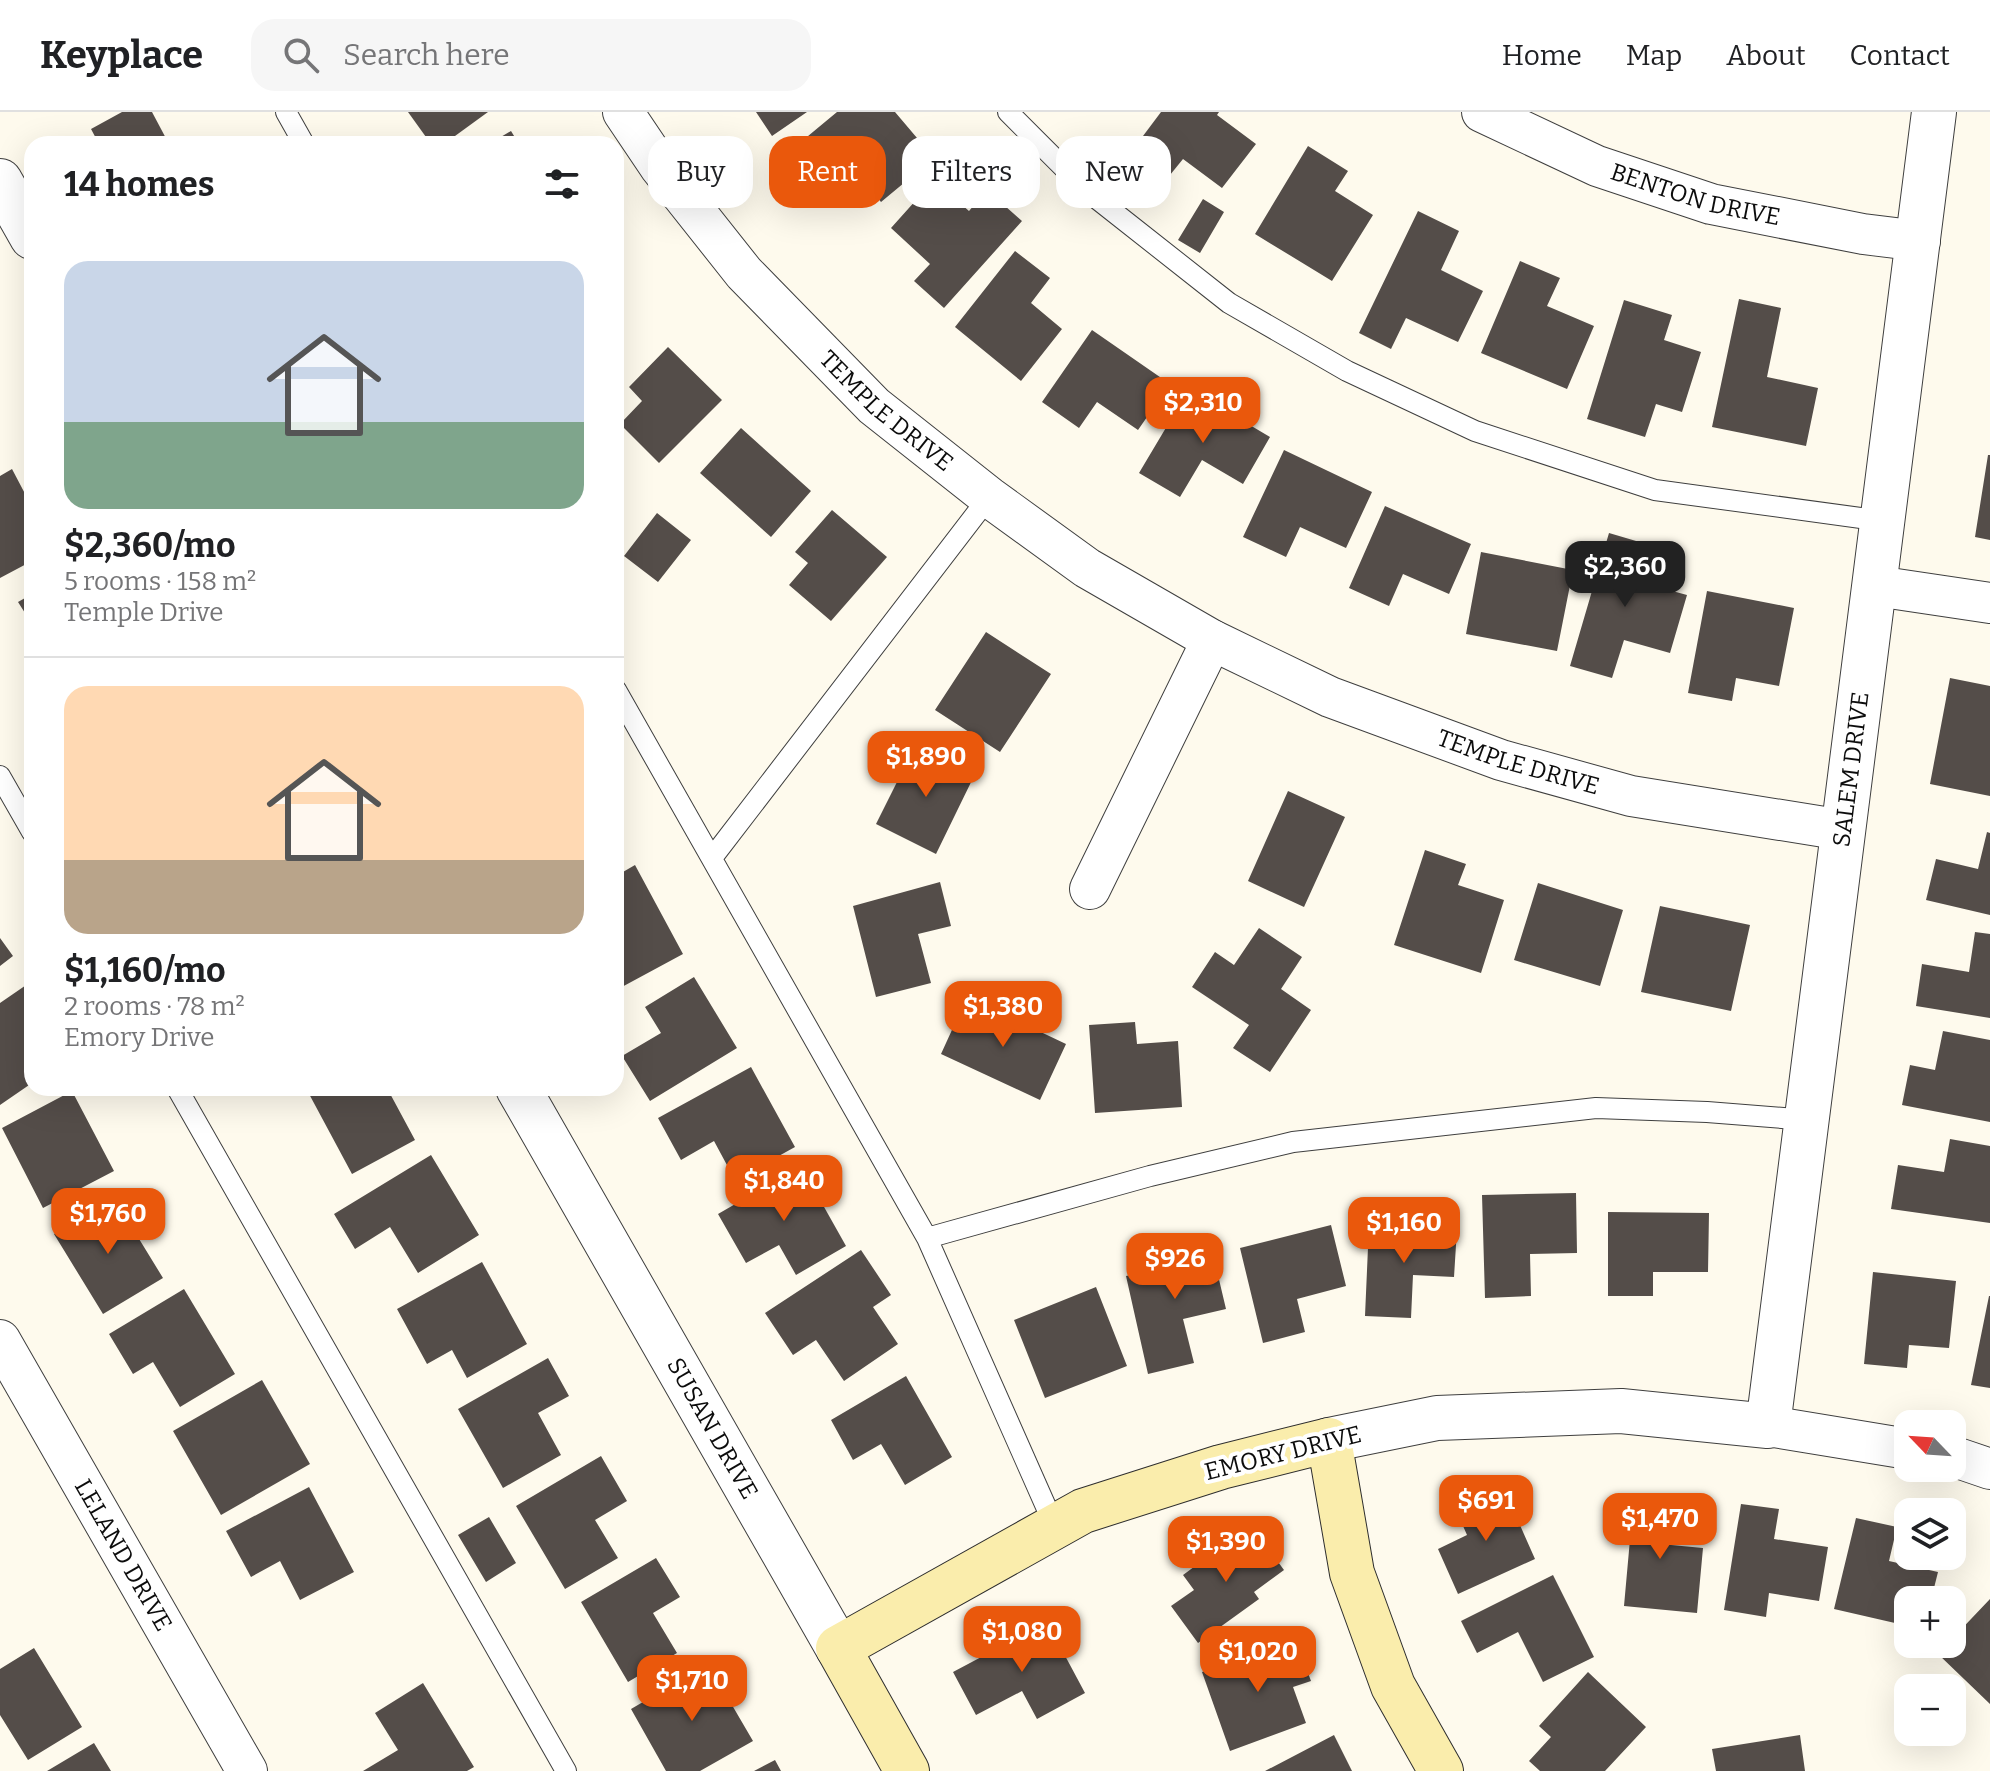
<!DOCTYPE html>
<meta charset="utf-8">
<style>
body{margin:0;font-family:Bitter,serif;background:#f6f6f6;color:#202124;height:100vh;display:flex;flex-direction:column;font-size:30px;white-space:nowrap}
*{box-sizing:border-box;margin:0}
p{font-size:26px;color:#757577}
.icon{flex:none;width:44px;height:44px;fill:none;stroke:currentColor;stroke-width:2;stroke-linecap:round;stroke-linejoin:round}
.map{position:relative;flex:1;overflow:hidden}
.details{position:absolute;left:24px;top:24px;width:600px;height:960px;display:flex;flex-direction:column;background:#fff;border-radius:24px;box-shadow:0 8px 32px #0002}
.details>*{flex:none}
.guide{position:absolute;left:648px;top:24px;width:760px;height:72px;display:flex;gap:16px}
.needle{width:52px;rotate:295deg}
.tools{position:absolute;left:1894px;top:1298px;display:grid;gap:16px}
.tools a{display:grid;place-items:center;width:72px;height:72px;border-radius:16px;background:#fff;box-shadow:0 8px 32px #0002;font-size:40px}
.price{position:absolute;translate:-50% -68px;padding:0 18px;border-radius:16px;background:#ea580c;color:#fff;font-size:26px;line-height:52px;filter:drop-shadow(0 2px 4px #0008)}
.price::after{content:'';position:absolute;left:50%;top:48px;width:24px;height:18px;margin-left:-12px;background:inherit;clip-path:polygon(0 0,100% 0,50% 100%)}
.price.active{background:#222;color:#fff}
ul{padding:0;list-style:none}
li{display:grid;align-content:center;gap:16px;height:424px;padding:0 40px}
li+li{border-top:2px solid #e0e0e0}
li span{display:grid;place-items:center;height:248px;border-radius:24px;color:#555}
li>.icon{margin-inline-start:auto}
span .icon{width:144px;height:144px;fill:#fffc;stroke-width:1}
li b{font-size:34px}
h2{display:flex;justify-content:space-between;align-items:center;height:96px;padding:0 40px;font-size:34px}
.pill{padding:0 28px;border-radius:24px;background:#fff;box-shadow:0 8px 32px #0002;font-size:28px;line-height:72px}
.pill.active{background:#ea580c;color:#fff}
header{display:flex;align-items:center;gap:48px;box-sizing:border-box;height:112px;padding:0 40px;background:#fff;border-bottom:2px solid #e0e0e0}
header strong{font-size:38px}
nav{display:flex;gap:44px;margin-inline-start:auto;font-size:28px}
.search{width:560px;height:72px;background:#f6f6f6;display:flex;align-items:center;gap:20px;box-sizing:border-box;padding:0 28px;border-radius:24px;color:#757577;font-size:30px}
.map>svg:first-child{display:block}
</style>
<header>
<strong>Keyplace</strong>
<div class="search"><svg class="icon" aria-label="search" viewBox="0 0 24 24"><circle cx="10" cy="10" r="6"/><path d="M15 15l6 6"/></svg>Search here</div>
<nav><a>Home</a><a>Map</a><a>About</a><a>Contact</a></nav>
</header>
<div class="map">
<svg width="1990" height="1659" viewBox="0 0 1990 1659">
<rect width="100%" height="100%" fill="#fefaed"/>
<path fill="#544d49" d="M122 0H152L169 32H99L91 17Z
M408 0H488L444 32H431Z
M756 0H807L772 24Z
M837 0H895L934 46 881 90 849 51 820 75 790 39Z
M1161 0H1219L1217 3 1256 32 1222 76 1183 47 1170 63 1134 36Z
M511 19 519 32H489Z
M1308 34 1348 59 1335 79 1373 103 1332 169 1255 122Z
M934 68 969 99 987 78 1022 109 944 196 914 169 930 152 891 116Z
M1203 87 1224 100 1200 141 1178 128Z
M1418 99 1459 119 1441 158 1483 179 1458 230 1406 206 1391 237 1359 221Z
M1015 139 1050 166 1031 191 1062 217 1021 269 955 215Z
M1520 149 1560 166 1547 194 1594 214 1567 277 1481 241Z
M1739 187 1781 196 1767 265 1818 276 1806 334 1712 315Z
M1624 188 1672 203 1664 228 1701 240 1682 300 1656 292 1645 325 1587 307Z
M1092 218 1170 272 1138 318 1097 290 1079 316 1042 290Z
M668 235 722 288 659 351 620 312 642 289 629 275Z
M1189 277 1270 325 1243 372 1202 348 1180 385 1139 361Z
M741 316 811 379 771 425 700 361Z
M1284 338 1372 380 1346 436 1300 415 1286 445 1243 425Z
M1988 343H1990V428L1975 425Z
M12 357 32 395V449L0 466V364Z
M1385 394 1471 432 1449 482 1403 462 1389 494 1349 476Z
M832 398 887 445 831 509 789 473 808 451 795 440Z
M657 401 691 428 658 470 624 444Z
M1609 421 1653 434 1643 471 1687 483 1670 541 1624 528 1612 566 1570 554Z
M1481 440 1573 458 1557 539 1466 522Z
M1707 479 1794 496 1779 574 1736 566 1732 589 1688 581Z
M32 482V512L18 490Z
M986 520 1051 562 1000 640 935 598Z
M1950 566 1990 574V684L1930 672Z
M916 632 975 662 936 742 876 712Z
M1288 679 1345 705 1304 795 1248 769Z
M1987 720 1990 721V803L1926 788 1936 747 1978 757Z
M1425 738 1466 752 1458 773 1504 788 1481 861 1394 833Z
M635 753 683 842 620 876 616 869V764Z
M940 770 951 814 918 822 931 871 876 885 853 794Z
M1538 771 1623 798 1600 874 1514 848Z
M1660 794 1750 813 1731 899 1641 880Z
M1259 816 1302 845 1281 877 1311 898 1270 960 1233 936 1249 913 1192 875 1215 840 1234 853Z
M1975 820 1990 822V906L1916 894 1922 852 1969 860Z
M0 826 13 844 0 854Z
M694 865 737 936 650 989 622 944 661 921 645 895Z
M32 869V971L0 993V891Z
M967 885 1066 932 1040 988 941 942Z
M1135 910 1137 932 1178 929 1182 995 1095 1001 1089 913Z
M1943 919 1990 928V1010L1902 993 1910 953 1935 958Z
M751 955 795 1035 735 1068 714 1029 681 1048 658 1006Z
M314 976H387L415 1028 352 1062 308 980Z
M72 979 114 1059 43 1096 2 1016Z
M1950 1027 1990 1034V1111L1891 1097 1898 1053 1944 1060Z
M431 1043 479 1123 418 1161 390 1115 355 1137 334 1102Z
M801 1054 846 1134 796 1163 779 1133 746 1151 718 1102Z
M1576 1081 1577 1141 1530 1142 1531 1184 1485 1186 1482 1083Z
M114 1086 163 1166 103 1202 54 1122Z
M1608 1100 1709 1101 1708 1160H1653V1184H1608Z
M1331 1113 1346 1174 1297 1187 1305 1220 1263 1231 1240 1136Z
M1369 1113 1457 1117 1454 1165 1413 1163 1411 1206 1365 1204Z
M1208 1121 1226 1197 1183 1207 1194 1251 1148 1262 1126 1164 1170 1154 1165 1131Z
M861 1138 891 1183 873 1195 898 1232 844 1269 816 1228 793 1243 765 1201Z
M482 1150 527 1232 467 1266 452 1238 427 1252 397 1197Z
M1873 1160 1956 1169 1949 1236 1909 1233 1907 1256 1864 1252Z
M1096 1175 1127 1254 1045 1286 1014 1208Z
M184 1177 235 1262 180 1295 153 1250 133 1262 109 1222Z
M1989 1184H1990V1276L1971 1273Z
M548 1246 569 1284 538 1301 561 1343 503 1376 458 1297Z
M906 1264 952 1345 905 1373 881 1332 853 1348 831 1308Z
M262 1268 310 1352 221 1403 173 1319Z
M601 1344 627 1389 595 1408 618 1446 565 1477 516 1394Z
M309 1375 354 1460 300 1488 280 1449 251 1465 226 1419Z
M1504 1377 1535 1447 1458 1482 1438 1437 1467 1423 1456 1398Z
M1634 1383 1676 1387 1671 1433 1703 1436 1697 1501 1624 1494Z
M1741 1392 1779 1397 1774 1427 1828 1435 1819 1489 1769 1481 1766 1505 1724 1498Z
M489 1405 516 1451 486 1470 458 1423Z
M1856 1406 1897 1415 1889 1449 1938 1460 1931 1488H1908V1514L1834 1497Z
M1251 1413 1284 1458 1254 1480 1259 1487 1198 1531 1171 1494 1194 1478 1183 1463Z
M656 1446 680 1485 653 1501 677 1541 628 1570 581 1490Z
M1553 1463 1594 1545 1543 1570 1518 1520 1477 1541 1461 1509Z
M1990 1487V1592L1938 1542 1947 1532H1952V1527Z
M1047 1510 1085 1581 1037 1607 1022 1579 976 1603 953 1560Z
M1295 1526 1311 1569 1293 1575 1306 1611 1230 1639 1202 1560Z
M34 1536 82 1615 28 1648 0 1603V1557Z
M708 1552 753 1629 700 1659H666L631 1597Z
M1588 1560 1646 1615 1605 1659H1540L1529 1649 1551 1625 1539 1614Z
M423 1571 474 1655 467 1659H363L398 1638 375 1601Z
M1334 1623 1352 1659H1265Z
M1800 1623 1805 1659H1716L1712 1637Z
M94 1631 111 1659H47Z
M775 1648 781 1659H754Z"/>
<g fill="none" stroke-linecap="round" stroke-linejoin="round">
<g stroke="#3f3f3f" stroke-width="22">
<path id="service" d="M286 0 304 32
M1008 0 1087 79 1229 191 1347 259 1475 319 1655 378 1883 409
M616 578 927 1126 1055 1415
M0 664 32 720
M712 746 989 385
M177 976 566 1659
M927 1126 1150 1064 1293 1030 1596 996 1707 1000 1808 1008"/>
</g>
<g stroke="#3f3f3f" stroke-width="42">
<g id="minor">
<path id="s1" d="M623 0 660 55 744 161 874 294 989 385 1087 456 1212 528 1330 585 1501 648 1631 684 1843 718"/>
<path id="s2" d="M1482 0 1597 54 1711 92 1863 122 1920 129"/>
<path d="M1876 474 1990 491"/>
<path d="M1090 777 1212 528"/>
<path id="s3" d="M0 1228 247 1659"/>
<path d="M1768 1314 1908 1337"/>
<path d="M1952 1344 1990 1357"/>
</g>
</g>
<g stroke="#3f3f3f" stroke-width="46">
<g id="tertiary">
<path d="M0 69 32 125"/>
<path id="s4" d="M518 976 838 1536"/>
<path id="s5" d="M1329 1328 1437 1306 1621 1299 1768 1314 1934 0"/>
</g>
</g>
<g stroke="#2e2e2e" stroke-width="46">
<path id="secondary" d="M907 1659 838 1536 1083 1399 1221 1355 1329 1328 1352 1461 1393 1574 1441 1659"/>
</g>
<use href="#service" stroke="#fff" stroke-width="20"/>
<use href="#minor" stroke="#fff" stroke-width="40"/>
<use href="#tertiary" stroke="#fff" stroke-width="44"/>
<use href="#secondary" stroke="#faedac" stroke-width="44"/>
</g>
<g text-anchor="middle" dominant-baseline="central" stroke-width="8" stroke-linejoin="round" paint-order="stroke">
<g font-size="24" fill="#0c0c0c" stroke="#fff">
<text stroke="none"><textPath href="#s2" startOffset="230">BENTON DRIVE</textPath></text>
<text stroke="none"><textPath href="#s1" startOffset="400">TEMPLE DRIVE</textPath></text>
<text stroke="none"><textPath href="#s1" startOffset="1130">TEMPLE DRIVE</textPath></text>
<text stroke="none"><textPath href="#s5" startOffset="1104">SALEM DRIVE</textPath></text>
<text stroke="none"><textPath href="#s4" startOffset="392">SUSAN DRIVE</textPath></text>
<text transform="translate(1283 1341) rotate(-14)">EMORY DRIVE</text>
<text stroke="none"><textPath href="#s3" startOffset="248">LELAND DRIVE</textPath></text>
</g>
</g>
</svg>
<div class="tools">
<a><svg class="needle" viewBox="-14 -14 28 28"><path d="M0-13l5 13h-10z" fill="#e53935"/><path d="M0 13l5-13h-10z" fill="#757577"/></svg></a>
<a><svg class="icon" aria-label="layers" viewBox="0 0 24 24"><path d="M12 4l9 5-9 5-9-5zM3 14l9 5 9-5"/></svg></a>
<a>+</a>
<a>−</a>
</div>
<b class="price" style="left:1203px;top:333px">$2,310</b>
<b class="price active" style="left:1625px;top:497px">$2,360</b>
<b class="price" style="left:926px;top:687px">$1,890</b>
<b class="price" style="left:1003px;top:937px">$1,380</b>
<b class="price" style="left:784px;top:1111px">$1,840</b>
<b class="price" style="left:108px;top:1144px">$1,760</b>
<b class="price" style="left:1404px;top:1153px">$1,160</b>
<b class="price" style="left:1175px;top:1189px">$926</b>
<b class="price" style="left:1486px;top:1431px">$691</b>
<b class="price" style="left:1660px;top:1449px">$1,470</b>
<b class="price" style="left:1226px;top:1472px">$1,390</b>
<b class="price" style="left:1022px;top:1562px">$1,080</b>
<b class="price" style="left:1258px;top:1582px">$1,020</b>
<b class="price" style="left:692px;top:1611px">$1,710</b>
<div class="guide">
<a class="pill">Buy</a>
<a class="pill active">Rent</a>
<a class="pill">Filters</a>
<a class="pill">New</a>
</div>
<section class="details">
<h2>14 homes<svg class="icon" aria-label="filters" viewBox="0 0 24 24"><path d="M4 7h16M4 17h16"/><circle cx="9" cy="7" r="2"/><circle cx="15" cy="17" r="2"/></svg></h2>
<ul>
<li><span style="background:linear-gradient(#c9d6e8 65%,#7fa58c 0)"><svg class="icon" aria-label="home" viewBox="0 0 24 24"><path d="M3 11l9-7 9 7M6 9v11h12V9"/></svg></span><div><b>$2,360/mo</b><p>5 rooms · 158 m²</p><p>Temple Drive</p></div></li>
<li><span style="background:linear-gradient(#ffd9b3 70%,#b9a48a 0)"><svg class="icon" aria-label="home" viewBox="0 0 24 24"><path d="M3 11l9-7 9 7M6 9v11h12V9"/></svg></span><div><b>$1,160/mo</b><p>2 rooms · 78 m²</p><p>Emory Drive</p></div></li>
</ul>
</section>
</div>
